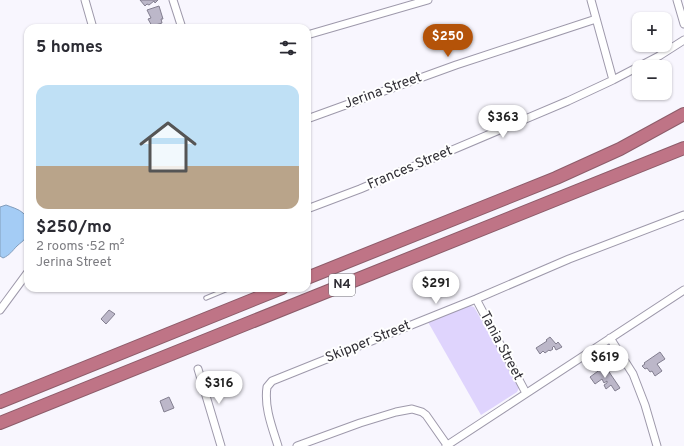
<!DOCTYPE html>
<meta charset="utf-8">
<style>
body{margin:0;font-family:Overpass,sans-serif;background:#f2f2f3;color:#2b2b33;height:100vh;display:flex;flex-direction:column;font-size:15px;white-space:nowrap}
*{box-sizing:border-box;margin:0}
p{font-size:13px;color:#7c7c81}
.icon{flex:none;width:22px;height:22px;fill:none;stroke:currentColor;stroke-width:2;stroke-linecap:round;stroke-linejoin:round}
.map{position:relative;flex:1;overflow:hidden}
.drawer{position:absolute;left:24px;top:24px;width:287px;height:268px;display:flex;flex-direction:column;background:#fff;border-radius:12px;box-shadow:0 1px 3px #0004}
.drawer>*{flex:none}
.tools{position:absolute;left:632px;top:12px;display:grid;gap:8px}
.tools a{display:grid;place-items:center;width:40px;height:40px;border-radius:8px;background:#fff;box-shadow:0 1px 3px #0004;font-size:20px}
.price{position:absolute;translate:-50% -34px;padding:0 9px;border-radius:14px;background:#fff;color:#222;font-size:13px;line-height:26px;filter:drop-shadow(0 1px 2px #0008)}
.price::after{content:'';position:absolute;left:50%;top:24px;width:12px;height:9px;margin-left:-6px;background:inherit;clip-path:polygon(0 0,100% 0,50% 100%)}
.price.on{background:#b45309;color:#fff}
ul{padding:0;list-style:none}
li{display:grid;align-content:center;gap:8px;height:212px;padding:0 12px}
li+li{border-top:1px solid #e1e1e2}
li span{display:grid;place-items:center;height:124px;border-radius:12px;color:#555}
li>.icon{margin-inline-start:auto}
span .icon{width:72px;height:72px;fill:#fffc;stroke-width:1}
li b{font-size:17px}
h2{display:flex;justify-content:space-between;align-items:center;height:48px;padding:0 12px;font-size:17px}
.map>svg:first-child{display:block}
</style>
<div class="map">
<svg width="684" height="446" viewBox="0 0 684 446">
<rect width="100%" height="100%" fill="#f8f6fe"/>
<path fill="#dfd4fd" d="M467 305 474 307 517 382 519 388 517 392 481 415 428 322Z"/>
<path fill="#a4ccf5" stroke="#829dbc" d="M6 205C11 207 19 209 23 213 29 217 29 231 26 237 24 241 20 243 17 246 12 251 10 255 3 258L0 256V207Z"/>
<path fill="#bcb7c9" stroke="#837f90" d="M140 0H158L155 3 154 1 149 5 147 4 145 6Z
M159 6 163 19H161L162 23 152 26 148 19 151 18 147 10Z
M109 310 115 314 106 324 101 319Z
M550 337 556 344 558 342 562 347 556 350 554 346 552 348 553 349 550 351 549 350 545 353 543 351 540 354 536 348 547 341 546 340Z
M660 352 665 359 657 364 662 371 655 376 652 371 650 372 647 368 645 369 642 366 645 364 644 363Z
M605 366 620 388 615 391 611 385 606 389 604 385 607 383V381L604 383 602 379 595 384 590 377Z
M169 397 174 408 164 412 160 401Z"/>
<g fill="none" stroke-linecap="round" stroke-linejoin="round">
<g stroke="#9e99ab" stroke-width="5.5">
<path id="service" d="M206 298 230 288"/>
</g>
<g stroke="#9e99ab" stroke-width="9">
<path id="minor" d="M85 0 93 28
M173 0 182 28
M591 0 613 80
M677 0 684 24
M307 35 428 0
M307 119 456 65 596 19
M307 209 360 189 568 101 613 80 659 56 684 40
M476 299 526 393
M0 310 28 272
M610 338 633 374 645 405 657 446
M198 369 221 446
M278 446C272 427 264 407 267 387L272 381 476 299 569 259 684 215
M297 446 360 423 396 412 412 409 422 412 426 415 447 445
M446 446 684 290"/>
</g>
<g stroke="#8d5c6a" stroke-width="14">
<path id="motorway" d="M307 278 556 178 620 149 684 114
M0 402 282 288
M0 423 684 148"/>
</g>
<use href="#service" stroke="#fff" stroke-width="3.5"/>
<use href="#minor" stroke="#fff" stroke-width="7"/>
<use href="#motorway" stroke="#bf7486" stroke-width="12"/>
</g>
<g text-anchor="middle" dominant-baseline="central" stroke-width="4" stroke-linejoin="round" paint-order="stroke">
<rect fill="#fff" stroke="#6f6d72" stroke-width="1" x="329" y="274" width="26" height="22" rx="3"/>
<g font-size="13" font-weight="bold" fill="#312f36">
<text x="342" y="285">N4</text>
</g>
<g font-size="14" fill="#312f36" stroke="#fff">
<text transform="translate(383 91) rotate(-20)">Jerina Street</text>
<text transform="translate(410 168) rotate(-23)">Frances Street</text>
<text transform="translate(368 342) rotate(-22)">Skipper Street</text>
<text transform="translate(501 346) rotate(62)">Tania Street</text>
</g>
</g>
</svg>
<div class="tools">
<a>+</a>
<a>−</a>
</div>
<b class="price on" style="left:448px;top:58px">$250</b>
<b class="price" style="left:503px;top:139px">$363</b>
<b class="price" style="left:436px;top:305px">$291</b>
<b class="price" style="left:605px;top:379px">$619</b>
<b class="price" style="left:219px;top:405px">$316</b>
<section class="drawer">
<h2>5 homes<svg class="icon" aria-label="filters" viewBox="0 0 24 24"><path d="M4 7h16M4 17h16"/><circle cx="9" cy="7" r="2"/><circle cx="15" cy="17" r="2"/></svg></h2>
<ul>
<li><span style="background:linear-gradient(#bfe0f5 65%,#b9a48a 0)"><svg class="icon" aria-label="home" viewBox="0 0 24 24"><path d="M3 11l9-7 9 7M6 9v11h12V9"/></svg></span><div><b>$250/mo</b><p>2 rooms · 52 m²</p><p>Jerina Street</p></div></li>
</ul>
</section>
</div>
